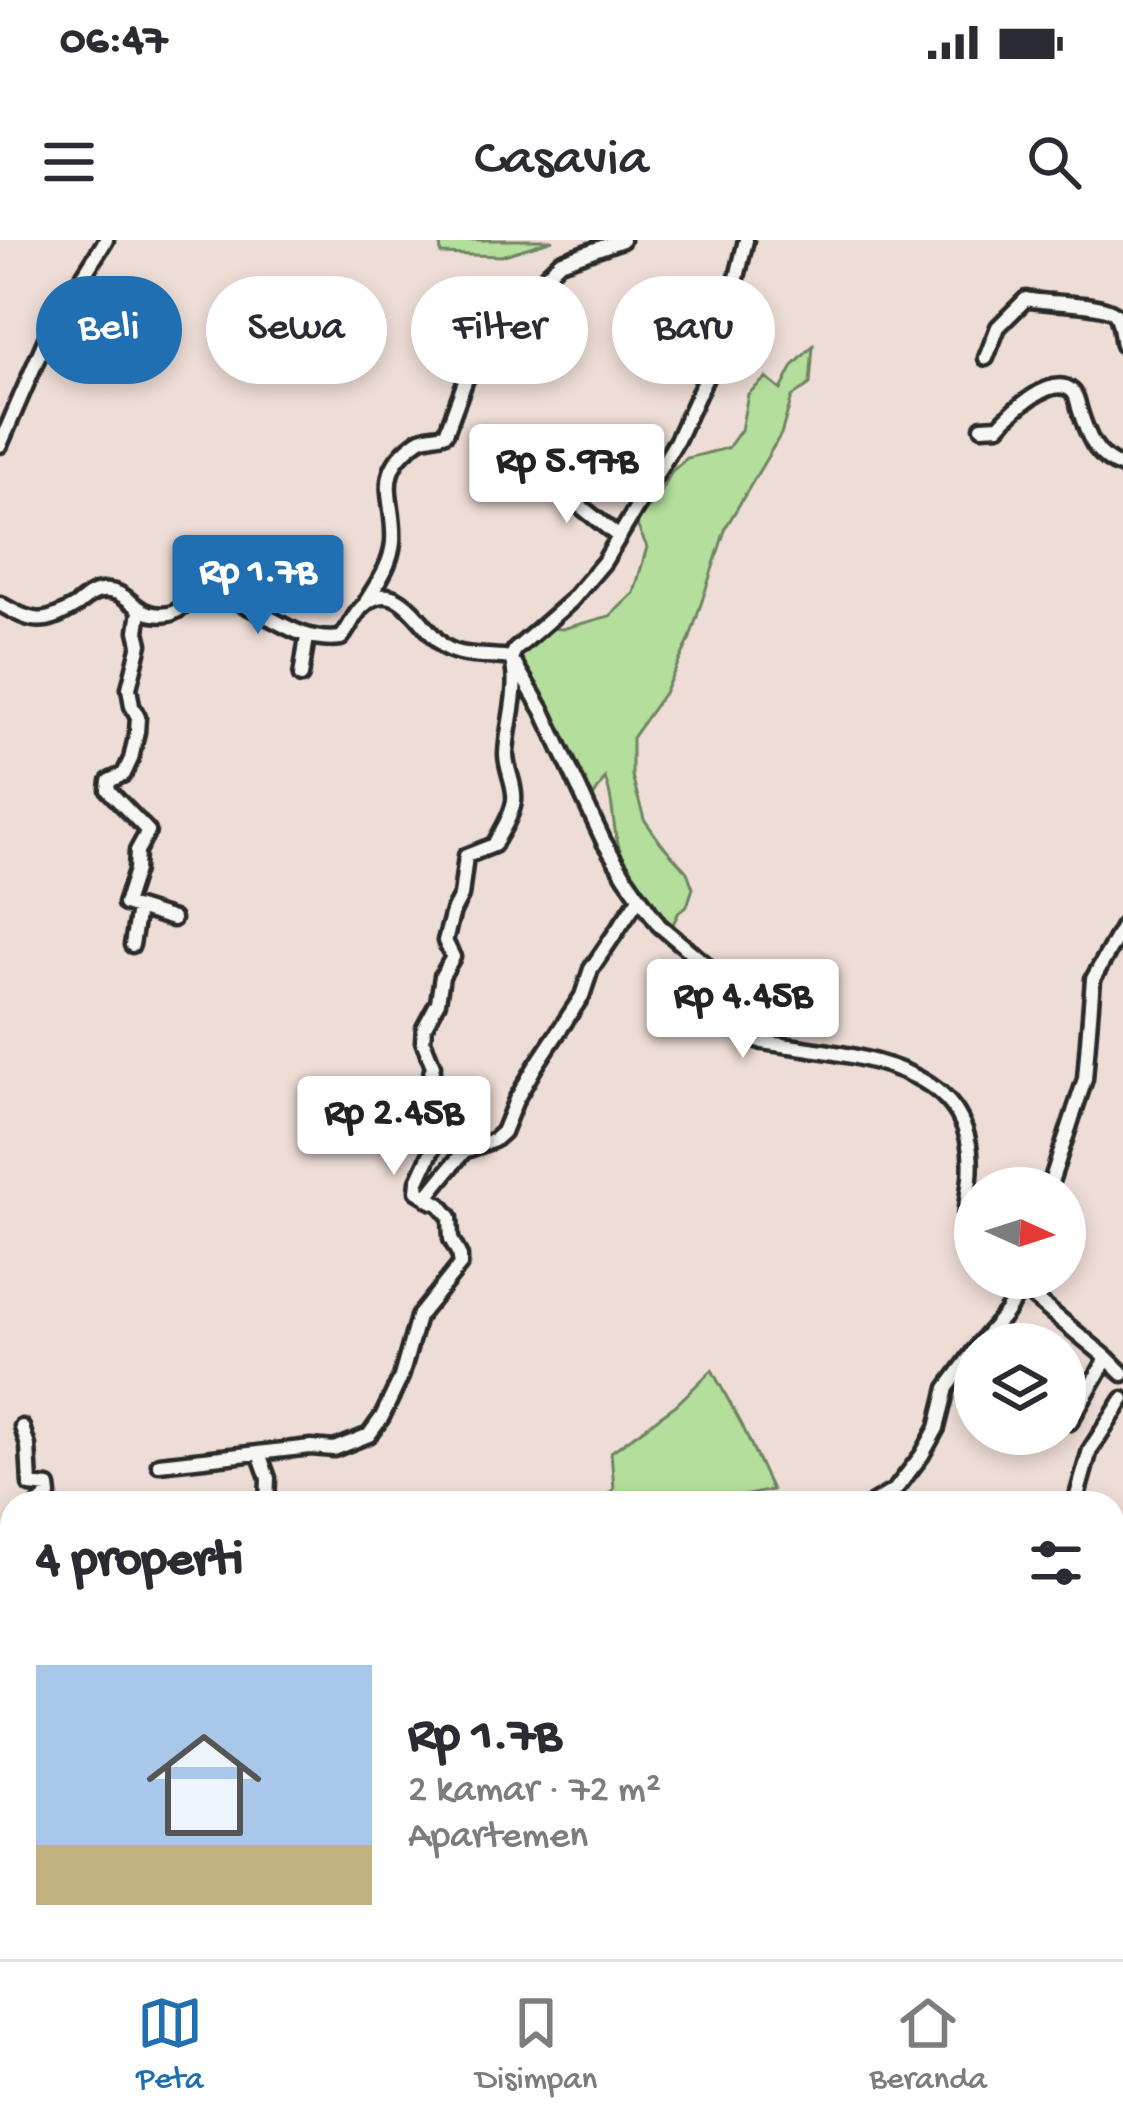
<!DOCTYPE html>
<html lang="id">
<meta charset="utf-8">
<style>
body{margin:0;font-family:"Gochi Hand",sans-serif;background:#f2f2f3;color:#2b2b33;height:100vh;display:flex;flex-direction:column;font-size:45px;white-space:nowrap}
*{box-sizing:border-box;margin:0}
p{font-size:39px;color:#7c7c81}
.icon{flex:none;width:66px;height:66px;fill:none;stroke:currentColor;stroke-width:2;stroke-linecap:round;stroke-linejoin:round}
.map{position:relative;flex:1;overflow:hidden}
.panel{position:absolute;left:0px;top:1251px;width:1125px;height:468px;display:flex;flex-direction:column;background:#fff;border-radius:36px 36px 0 0;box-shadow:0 6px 18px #0003}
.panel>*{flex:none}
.banner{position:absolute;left:36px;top:36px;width:1053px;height:108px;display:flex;gap:24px}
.needle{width:78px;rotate:93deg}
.controls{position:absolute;left:954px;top:927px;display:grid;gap:24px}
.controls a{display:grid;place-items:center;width:132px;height:132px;border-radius:50%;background:#fff;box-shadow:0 6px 18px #0003;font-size:60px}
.price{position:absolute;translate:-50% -102px;padding:0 27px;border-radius:12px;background:#fff;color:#222;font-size:39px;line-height:78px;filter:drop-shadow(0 3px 6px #0008)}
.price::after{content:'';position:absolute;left:50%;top:72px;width:36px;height:27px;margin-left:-18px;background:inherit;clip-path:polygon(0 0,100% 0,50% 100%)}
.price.selected{background:#1f6fb2;color:#fff}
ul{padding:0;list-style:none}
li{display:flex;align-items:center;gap:36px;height:300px;padding:0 36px}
li span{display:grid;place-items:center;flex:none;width:336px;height:240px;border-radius:0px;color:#555}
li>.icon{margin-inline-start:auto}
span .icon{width:144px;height:144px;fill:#fffc;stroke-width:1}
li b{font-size:51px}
h2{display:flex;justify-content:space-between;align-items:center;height:144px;padding:0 36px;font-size:51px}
.tag{padding:0 42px;border-radius:54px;background:#fff;box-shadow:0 6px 18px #0003;font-size:42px;line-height:108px}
.tag.selected{background:#1f6fb2;color:#fff}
.status{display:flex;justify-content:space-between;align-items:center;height:84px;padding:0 60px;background:#fff;direction:ltr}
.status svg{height:33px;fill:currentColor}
header{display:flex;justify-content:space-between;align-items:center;height:156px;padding:0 36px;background:#fff;font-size:54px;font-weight:600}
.dock{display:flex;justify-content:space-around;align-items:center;height:168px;border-top:3px solid #e1e1e2;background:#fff;font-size:33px;color:#7c7c81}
.dock a{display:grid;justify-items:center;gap:6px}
.dock .selected{color:#1f6fb2}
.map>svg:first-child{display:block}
</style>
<div class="status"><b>06:47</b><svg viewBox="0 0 49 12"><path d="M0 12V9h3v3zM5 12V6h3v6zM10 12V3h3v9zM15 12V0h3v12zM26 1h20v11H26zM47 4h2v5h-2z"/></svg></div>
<header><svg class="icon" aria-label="menu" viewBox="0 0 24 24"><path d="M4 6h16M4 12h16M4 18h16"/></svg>Casavia<svg class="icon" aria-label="search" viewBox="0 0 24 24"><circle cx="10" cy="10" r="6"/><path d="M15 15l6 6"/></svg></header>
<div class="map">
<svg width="1123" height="1719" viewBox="0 0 1123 1719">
<rect width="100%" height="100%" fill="#eeddd6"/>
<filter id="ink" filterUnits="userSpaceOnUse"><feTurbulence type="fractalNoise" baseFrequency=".00833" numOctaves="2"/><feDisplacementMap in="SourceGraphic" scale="24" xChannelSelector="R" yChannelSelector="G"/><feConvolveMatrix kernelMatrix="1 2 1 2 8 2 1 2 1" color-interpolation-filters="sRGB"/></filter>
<g filter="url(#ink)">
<path fill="#b4de9b" stroke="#708463" stroke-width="3" d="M440 0H553L501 16 441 14Z
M813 106 810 144 792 157 781 194 726 287 689 401 664 453 632 498V536L644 579 661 603 687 632 693 648 687 666 679 672 671 688C649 665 623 628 616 596 612 576 613 558 605 538L594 556 570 520 515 418 548 388 562 389 610 376 634 353 647 307 636 283 661 252 672 231 687 218 728 208 741 190 748 154 766 138 781 150 793 126Z
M712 1130 742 1185 772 1250 723 1260 722 1263H598L614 1249 611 1212 676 1165Z
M139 1707H311L304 1719H135Z"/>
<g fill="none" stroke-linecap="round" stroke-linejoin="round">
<g stroke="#2b2b2b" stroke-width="21">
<path id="minor" d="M986 118 998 87 1026 59C1046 64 1107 62 1116 75 1121 83 1121 96 1123 105
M982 187 999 186C1011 172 1053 133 1072 151 1076 154 1078 163 1079 168 1087 194 1095 218 1123 227
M0 205 51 87 106 0
M536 242 579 265 619 297
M366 362C378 342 391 325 393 302 396 258 370 234 419 200 427 195 437 197 446 193L479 104 485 99 500 96 521 60 560 22 622 0
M0 364C33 383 43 386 77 365 85 359 91 352 101 351 131 347 133 380 169 374 184 371 194 353 210 353 214 353 225 357 228 358 268 371 297 404 341 398 349 389 353 376 362 367 398 331 423 392 445 407 463 418 491 415 511 418
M140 371 137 391 140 404 129 448 132 466 138 477 137 492 131 519 124 534 109 541 108 550 148 591 137 611 136 630 125 664 173 679
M515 424 543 471 604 602 626 638 659 685 703 722 734 757 749 797 763 802C847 816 981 819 970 938 967 966 958 994 975 1019
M301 436 307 397
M132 705 138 669
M443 886 470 908
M1049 948 1085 839 1093 739 1123 686
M433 962 429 960 431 952 464 911 494 900 503 892 516 860 535 827 582 756 591 729 639 658
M1022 1038 1021 1047 1107 1118 1123 1134
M979 1104 1005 1074 1022 1048
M1070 1182 1107 1118
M22 1187 28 1206 30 1245 48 1247 49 1255 40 1263
M259 1213 268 1238 267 1263
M159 1224 311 1207 334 1209 369 1195 382 1177 401 1137 418 1077 460 1025V1016L451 999 450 977 440 965 417 951 418 941 443 886 421 873 433 826 423 801 424 788 438 762 442 736 453 717 445 701 453 671 461 656 466 616 494 605C501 592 512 576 514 561 516 545 506 530 506 514 507 484 521 446 511 418L515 410 571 361 604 322 677 200 710 129 730 67 746 0
M873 1263 895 1250 922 1215 937 1188 947 1148 975 1110
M1075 1263 1090 1210 1123 1159
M0 1316H12
M0 1430 12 1432
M0 1446 12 1449
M0 1635 12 1618
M678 1707 681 1719
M401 1719 414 1707"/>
</g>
<use href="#minor" stroke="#f6f6f2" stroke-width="12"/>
</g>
</g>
</svg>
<div class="controls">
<a><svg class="needle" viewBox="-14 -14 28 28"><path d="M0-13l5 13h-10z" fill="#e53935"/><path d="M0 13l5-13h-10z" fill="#7c7c81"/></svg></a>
<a><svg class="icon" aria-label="layers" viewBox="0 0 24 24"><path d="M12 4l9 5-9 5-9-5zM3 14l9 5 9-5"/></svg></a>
</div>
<b class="price" style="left:567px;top:286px">Rp 5.97B</b>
<b class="price selected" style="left:258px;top:397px">Rp 1.7B</b>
<b class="price" style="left:743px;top:821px">Rp 4.45B</b>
<b class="price" style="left:394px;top:938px">Rp 2.45B</b>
<div class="banner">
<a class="tag selected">Beli</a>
<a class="tag">Sewa</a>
<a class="tag">Filter</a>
<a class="tag">Baru</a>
</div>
<section class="panel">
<h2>4 properti<svg class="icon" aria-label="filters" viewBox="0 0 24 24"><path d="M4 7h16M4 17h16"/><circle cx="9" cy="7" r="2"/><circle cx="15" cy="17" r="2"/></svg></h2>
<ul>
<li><span style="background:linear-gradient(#a9c7e8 75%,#c2b280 0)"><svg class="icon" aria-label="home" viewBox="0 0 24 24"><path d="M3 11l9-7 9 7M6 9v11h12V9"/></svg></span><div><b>Rp 1.7B</b><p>2 kamar · 72 m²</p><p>Apartemen</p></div></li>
</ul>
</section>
</div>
<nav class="dock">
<a class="selected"><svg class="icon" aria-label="map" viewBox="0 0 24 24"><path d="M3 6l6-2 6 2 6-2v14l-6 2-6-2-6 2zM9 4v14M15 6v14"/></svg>Peta</a>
<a><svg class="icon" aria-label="saved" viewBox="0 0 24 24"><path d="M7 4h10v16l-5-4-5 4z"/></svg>Disimpan</a>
<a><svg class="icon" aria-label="home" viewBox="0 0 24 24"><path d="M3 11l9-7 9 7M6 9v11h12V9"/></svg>Beranda</a>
</nav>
